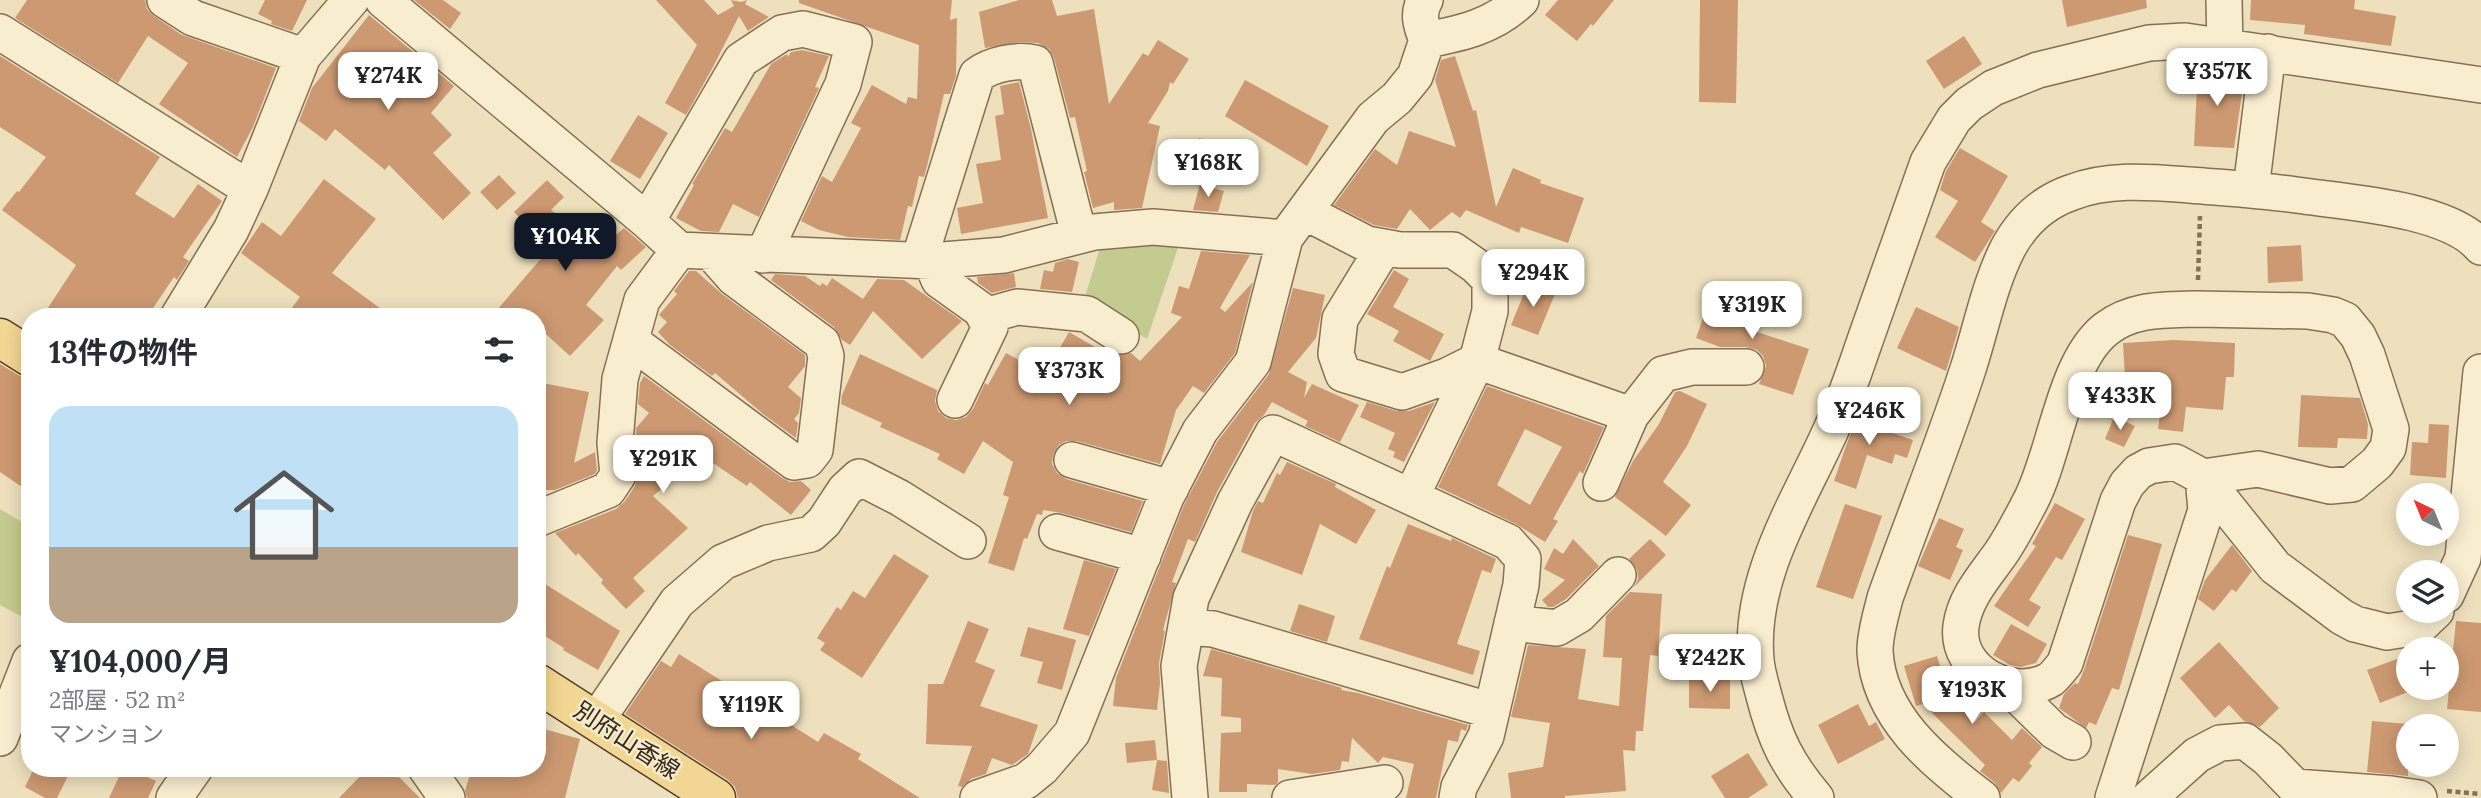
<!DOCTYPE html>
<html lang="ja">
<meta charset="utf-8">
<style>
body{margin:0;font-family:Lora,"Noto Sans JP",serif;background:#f7f7f7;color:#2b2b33;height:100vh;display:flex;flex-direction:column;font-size:26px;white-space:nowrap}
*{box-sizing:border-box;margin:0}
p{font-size:23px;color:#7c7c81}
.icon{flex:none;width:38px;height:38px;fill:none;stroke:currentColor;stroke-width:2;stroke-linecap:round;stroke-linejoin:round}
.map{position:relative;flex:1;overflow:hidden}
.sheet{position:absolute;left:21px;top:308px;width:525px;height:469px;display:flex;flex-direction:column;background:#fff;border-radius:28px;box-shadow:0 4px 18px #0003}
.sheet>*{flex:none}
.needle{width:46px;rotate:317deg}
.buttons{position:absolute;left:2396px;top:483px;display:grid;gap:14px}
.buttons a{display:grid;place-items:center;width:63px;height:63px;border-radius:50%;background:#fff;box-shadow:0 4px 18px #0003;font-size:35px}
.price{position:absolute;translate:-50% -60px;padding:0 16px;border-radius:14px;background:#fff;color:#222;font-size:23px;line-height:46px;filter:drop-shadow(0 2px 4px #0008)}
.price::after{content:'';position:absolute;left:50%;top:42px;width:21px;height:16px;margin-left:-10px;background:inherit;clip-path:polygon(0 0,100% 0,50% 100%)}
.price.active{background:#111827;color:#fff}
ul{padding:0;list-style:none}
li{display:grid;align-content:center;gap:14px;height:371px;padding:0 28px}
li span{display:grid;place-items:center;height:217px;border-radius:21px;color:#555}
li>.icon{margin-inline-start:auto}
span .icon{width:126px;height:126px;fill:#fffc;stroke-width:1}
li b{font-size:30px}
h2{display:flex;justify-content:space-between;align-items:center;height:84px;padding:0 28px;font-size:30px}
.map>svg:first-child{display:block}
</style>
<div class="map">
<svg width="2481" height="798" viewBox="0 0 2481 798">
<rect width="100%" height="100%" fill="#eee0bd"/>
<path fill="#c4cb91" d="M1101 245H1179L1147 339 1084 300Z
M0 509 30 527V572L21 616 0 605Z"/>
<path fill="#cc9972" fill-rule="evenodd" d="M27 0H145L147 9 154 16 182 35 276 68 253 127 237 157 159 104 188 63 148 36 118 83 15 18Z
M265 0H307L292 31 271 24 272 21 258 14Z
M414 0H443L461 13 450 29Z
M656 0H704L718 15 734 6 731 0 741 2 747 0 745 4 769 17 748 31 739 16 713 67 686 115 665 103 697 45Z
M799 0H952L950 20 957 18 956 76 950 94H944L927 166 924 177 919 176 912 207 908 206 900 240 848 237 819 230 801 221 822 176 832 182 861 128 851 123 872 85 906 104 908 97 917 99 919 45 799 3Z
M1019 0H1052L1057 16 1094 9 1109 104 1143 53 1148 56 1158 40 1189 59 1173 84 1170 82 1168 91 1148 123 1160 126 1142 208 1114 210V202L1093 208 1084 172 1087 171 1075 117 1070 118 1054 58 1049 49 1038 43 1021 42 985 48 979 12Z
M1558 0H1614L1593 26 1591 24 1577 41 1545 15Z
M1700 0H1738L1736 103 1699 102Z
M2062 0H2146L2147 8 2067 27Z
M2251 0H2355L2354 9 2396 16 2391 46 2304 34 2305 25 2250 20Z
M369 15 454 86 431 113 452 135 433 153 471 193 443 220 389 165 385 170 335 129 326 141 299 121 312 88Z
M1964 36 1982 64 1944 89 1926 61Z
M802 50 829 56 815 87 819 88 759 217 733 204 719 232 701 231 676 218 694 185 692 184 725 128 732 132 771 64 787 54 788 57 791 52Z
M0 56 160 157 135 194 174 218 198 184 222 201 183 257 189 261 177 280 174 277 147 317H42L76 265 2 210 17 191 19 192 46 157 0 127Z
M1455 56 1473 111 1476 110 1496 207 1513 168 1541 180 1540 183 1584 198 1568 243 1521 227 1519 233 1466 210 1460 218 1452 212 1430 230 1410 209 1397 229 1374 225 1334 205 1375 149 1397 165 1409 131 1456 147 1435 80 1441 60Z
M2198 68 2235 70V87H2243L2234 148 2194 146Z
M1245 80 1329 126 1307 166 1225 116Z
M1019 82 1031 129 1048 218 961 234 957 208 983 203 976 164 1001 160 995 116 1004 114 1000 86Z
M638 115 668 133 640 179 610 161Z
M1199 138 1217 144 1210 164 1192 157Z
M1960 148 2008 176 1981 222 1995 231 1975 262 1935 237 1958 201 1940 190 1946 171Z
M499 175 516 193 497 210 480 192Z
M324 179 376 219 332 273 392 317H285L300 297 241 253 262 222 281 236Z
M547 180 564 197 551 210 600 249 624 228 646 247 621 270 617 266 586 305 604 320 570 356 537 326V317H491L550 248 514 212Z
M1200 184 1224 191 1218 212 1193 210Z
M2301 245 2303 281 2268 283 2267 247Z
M1201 251 1250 255 1220 308 1225 312 1253 282 1235 353 1204 393 1193 386 1176 410 1160 464 1077 441H1066L1059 445 1053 455 1052 464 1057 473 1066 479 1143 501 1131 532 1062 513 1043 510 1042 515 1037 514 1027 539 1024 538 1014 571 988 563 1009 497 1003 495 1013 462 983 441 964 474 937 459 940 454 880 427 882 423 841 404 842 395 860 354 937 390 935 401 938 411 946 418 956 420 966 417 973 409 985 383 988 385 1006 353 1045 374 1069 332 1114 358 1117 355 1131 353 1140 361 1182 317 1171 313 1179 286 1189 289Z
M1068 259 1079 262 1072 292 1040 289 1044 270 1053 272 1055 263Z
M1394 270 1409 279 1393 307 1444 334 1430 361 1393 341 1399 331 1367 314Z
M689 271H696L722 294 805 355V366L788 387 801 398 799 413 794 419 798 423 796 438 763 414 715 373 712 376 670 345 658 332 667 322 659 315 677 294 674 291Z
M1014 273 1016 287 992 293 978 283 977 277Z
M775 274 805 276 820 286 822 283 827 286 832 278 863 299 877 279 904 280 962 321 922 359 873 311 850 345 842 340 834 327 771 280Z
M1528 284 1555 294 1538 335 1511 325Z
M1293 288 1325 295 1316 338 1288 372 1307 382 1304 398 1312 384 1359 405 1340 442 1305 426 1308 421 1272 402 1264 415 1255 423 1217 492 1195 542 1188 539 1172 582 1176 583 1163 630 1165 631 1159 663 1160 683 1157 710 1113 706 1116 678 1184 505 1217 442 1269 374Z
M1713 290 1753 304 1745 328 1809 349 1793 395 1759 384 1766 366 1763 356 1757 350 1746 347H1720L1696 338Z
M1916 307 1959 327 1946 371 1897 348Z
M2174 340 2235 343 2234 377H2226L2223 410 2186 407 2183 432 2158 429 2165 375 2125 378 2123 343Z
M0 364 18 375 30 379V475L22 487 0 472Z
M644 376 782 478 790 482 801 481 811 490 791 515 750 482 747 486 713 463 683 438 651 475 663 488 653 496 688 528 633 578 645 591 626 609 601 583 603 580 578 553 576 556 555 533 616 509 625 501 635 486 638 473 636 428 649 413 638 404 640 383Z
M537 382 589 392 574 463 595 452 597 470 595 474 555 490H537Z
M1487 386 1604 427 1583 474 1580 471 1553 519 1558 521 1545 542 1516 524 1438 487ZM1525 429 1562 447 1530 505 1497 485Z
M1680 391 1707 404 1687 446 1663 482 1691 505 1666 536 1615 497 1633 461 1659 424 1675 392Z
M2301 395 2360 398 2368 424 2367 439 2338 438 2337 448 2298 447Z
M1367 402 1397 411H1409L1435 402 1404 462 1393 457 1395 452 1388 449 1395 433 1360 417Z
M1863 406 1882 412 1877 428 1913 440 1907 458 1895 454 1892 464 1867 455 1856 489 1834 481 1847 443Z
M2114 417 2135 426 2124 447 2105 439Z
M2429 424 2449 425 2446 478 2410 475 2412 442 2428 443Z
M1287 462 1336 484 1335 487 1376 510 1356 544 1320 524 1302 575 1241 552 1253 511 1258 501 1263 503 1277 473 1280 475Z
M2055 503 2085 519 2062 560 2056 557 2029 600 2041 607 2028 627 1994 606 2036 546 2032 544Z
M1845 504 1882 516 1853 599 1816 587Z
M1939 518 1964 529 1956 547 1963 550 1950 580 1918 566Z
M1408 524 1451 541 1452 538 1496 559 1491 573 1482 570 1457 644 1480 651 1473 675 1359 639 1387 566 1390 568Z
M2128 535 2162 544 2119 690 2112 688 2096 725 2089 722 2086 728 2059 708 2064 694 2075 683 2078 684 2084 670Z
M1573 539 1599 566 1566 599 1553 607H1548L1542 600 1565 580 1544 569 1554 548 1563 554Z
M1650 539 1666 555 1634 587 1638 579 1637 570 1629 559Z
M2232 545 2252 571 2236 592 2232 589 2214 611 2198 599 2205 580Z
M894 554 929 576 862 678 820 650 825 643 817 638 837 607 841 610 853 591 865 598Z
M1084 560 1116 569 1089 636 1063 629Z
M537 579 620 631 598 670 563 650 564 648 537 631Z
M1630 592 1662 594 1658 656 1650 655 1643 731H1636L1635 751 1623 750 1626 791 1565 796V798H1511L1508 773 1543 767 1550 723 1511 717 1528 645 1586 649 1578 699 1619 706 1622 658 1603 657 1606 616Z
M1299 604 1335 616 1327 642 1290 631Z
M968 621 989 629 975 662 995 670 980 706 1038 725 1028 754 1012 765 992 758 986 774 971 779 962 787 958 786 972 746 926 744 928 684H943Z
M2456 621 2481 623V712L2447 709Z
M2011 624 2047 644 2036 663 2021 667 2010 665 1993 655Z
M1028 627 1076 640 1062 690 1037 683 1043 662 1020 656Z
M2219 642 2279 708 2260 727 2244 721 2229 705 2215 718 2180 678Z
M1211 649 1342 688 1341 690 1358 693 1468 725 1466 731 1461 729 1458 742 1448 740 1436 798H1406L1414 764 1383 757 1378 763 1352 738 1349 762 1342 761 1340 770 1312 774 1278 769V782L1275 785 1247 784V792H1219L1221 733 1241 732V718L1221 716 1222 678 1203 676Z
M679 654 818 742 824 733 861 754 858 759 920 798H738L735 787 728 780 625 714 661 661 671 667Z
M2408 655V692L2380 703 2367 670Z
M1937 656 1945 682 1950 681 1956 702 1975 722 1984 712 2012 740 2022 728 2042 747 2029 763 2032 766 2019 782 2013 778 2001 793 1995 783 1980 771 1985 765 1923 704 1916 706 1904 666Z
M1689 679H1730V709L1689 708Z
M1858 704 1869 726 1876 722 1885 739 1838 764 1818 725Z
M2372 721 2408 724V776L2367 772Z
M537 727 580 739 565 798H467L465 791 472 768H537Z
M1155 740 1157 760 1127 763 1125 743Z
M1748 753 1768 785 1748 798H1725L1711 776Z
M1157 760 1167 761 1169 793 1152 790Z
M34 768H72L57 798H45L25 787Z
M123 768H128L156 781 148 798H109Z
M368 768H390L420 798H339Z"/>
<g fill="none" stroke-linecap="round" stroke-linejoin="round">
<g stroke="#857056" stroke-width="38">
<path id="minor" d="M165 0 193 18 303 56
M383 0 647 221 679 250 931 261 1004 255 1094 232 1153 227 1285 238
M1425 0C1417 13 1421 26 1427 40
M2224 0 2225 47
M0 32 250 189
M2251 189 2268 52
M1305 212 1367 244 1400 250H1453L1476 266 1490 280V311L1477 361 1447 376 1402 392 1343 374 1336 354 1340 319 1384 247
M647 221 741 60 782 33 803 29 854 42 843 84 763 255
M919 260 977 75C992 64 1017 59 1035 63L1079 235
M931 261 939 280 981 310 990 327 955 400
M2197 309 2308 311 2333 315 2345 320 2358 336 2367 355 2391 429 2388 448 2377 463 2352 484 2330 486 2258 469 2203 477 2175 462 2149 466 2138 472 2127 484 2118 501 2065 663C2061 668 2056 675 2051 679 2014 702 1955 672 1961 626 1965 597 1985 576 2001 553 2012 537 2021 519 2030 502 2056 453 2063 363 2106 329 2133 308 2165 310 2197 309Z
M985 316 1017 307 1087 314 1121 336
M178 317 231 230 250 189 303 56 351 0
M631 341 794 462 807 460 815 450 826 356 822 343 734 278 711 252
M1072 460 1171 488
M2203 477 2275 567 2342 617 2355 624 2387 632 2419 627 2436 611
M1601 483 1631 415
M1411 497 1477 361 1631 415 1663 374 1692 367H1746
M537 519 608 490 618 475 615 443 620 379 642 300 679 250
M1057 532 1143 556
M2446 595 2463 558 2481 372
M1512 623 1557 628 1579 615 1618 575
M1186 627 1213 629 1492 711
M2007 685 2054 731 2073 742
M596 721 677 602 723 562 768 543 811 534 824 522 845 490 859 477 900 498 968 541
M0 738 30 661
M426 768 447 798
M174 798 195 768
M978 798 1026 781 1042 768 1072 733 1166 497 1200 431 1253 362 1285 238 1373 118 1397 98 1415 76 1427 40C1463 33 1494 26 1521 0
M1190 798 1179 666 1191 598 1235 502 1273 433 1508 542 1523 559 1521 585 1486 736 1459 787 1457 798
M1290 798 1385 783
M1816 798C1787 764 1775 739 1764 696 1761 684 1757 672 1756 660 1748 572 1805 493 1837 416 1849 389 1858 360 1868 332 1888 275 1908 219 1928 162L1954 119 1969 104 1993 88 2038 70 2149 43 2185 41 2481 85
M1982 798C1934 762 1878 716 1875 651 1875 633 1881 615 1885 598 1912 522 1943 446 1968 369 1981 329 1989 285 2008 248 2022 222 2042 203 2070 193 2108 178 2150 182 2190 185 2226 188 2261 190 2296 195 2345 202 2449 208 2481 247
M2113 798 2206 510 2203 477
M2149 798 2197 755 2220 743 2245 741 2268 759 2295 787 2391 794 2419 798"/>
</g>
<g stroke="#523e2b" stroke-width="41">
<path id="major" d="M0 338 30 357
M537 683 716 798"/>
</g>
<path stroke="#857056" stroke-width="4.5" stroke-dasharray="5 3.5" stroke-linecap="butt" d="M2198 280 2200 216
M2447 791 2481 794"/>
<use href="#minor" stroke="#f9edd0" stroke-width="35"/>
<use href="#major" stroke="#f2d693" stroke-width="38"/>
</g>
<g text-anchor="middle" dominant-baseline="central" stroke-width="5" stroke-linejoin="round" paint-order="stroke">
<g font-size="24" fill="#34281b" stroke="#f5eacc">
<text transform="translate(627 740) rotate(33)">別府山香線</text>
</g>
</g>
</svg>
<div class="buttons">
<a><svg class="needle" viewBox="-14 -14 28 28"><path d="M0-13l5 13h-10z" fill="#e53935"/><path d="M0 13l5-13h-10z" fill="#7c7c81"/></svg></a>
<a><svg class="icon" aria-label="layers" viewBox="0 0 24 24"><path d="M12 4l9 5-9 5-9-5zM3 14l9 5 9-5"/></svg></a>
<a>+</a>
<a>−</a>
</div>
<b class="price" style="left:2217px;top:108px">¥357K</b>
<b class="price" style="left:388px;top:112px">¥274K</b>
<b class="price" style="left:1208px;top:199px">¥168K</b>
<b class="price active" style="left:565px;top:273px">¥104K</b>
<b class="price" style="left:1533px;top:309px">¥294K</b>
<b class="price" style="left:1752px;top:341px">¥319K</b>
<b class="price" style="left:1069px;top:407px">¥373K</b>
<b class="price" style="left:2120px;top:432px">¥433K</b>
<b class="price" style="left:1869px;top:447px">¥246K</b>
<b class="price" style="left:663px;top:495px">¥291K</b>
<b class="price" style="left:1710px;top:694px">¥242K</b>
<b class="price" style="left:1972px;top:726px">¥193K</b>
<b class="price" style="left:751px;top:741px">¥119K</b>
<section class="sheet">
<h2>13件の物件<svg class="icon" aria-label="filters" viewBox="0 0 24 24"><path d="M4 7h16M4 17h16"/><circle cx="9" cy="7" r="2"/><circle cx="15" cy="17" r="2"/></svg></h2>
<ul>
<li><span style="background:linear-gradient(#bfe0f5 65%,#b9a48a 0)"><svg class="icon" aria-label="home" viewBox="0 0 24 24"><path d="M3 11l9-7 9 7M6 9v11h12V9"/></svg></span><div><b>¥104,000/月</b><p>2部屋 · 52 m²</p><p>マンション</p></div></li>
</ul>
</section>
</div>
